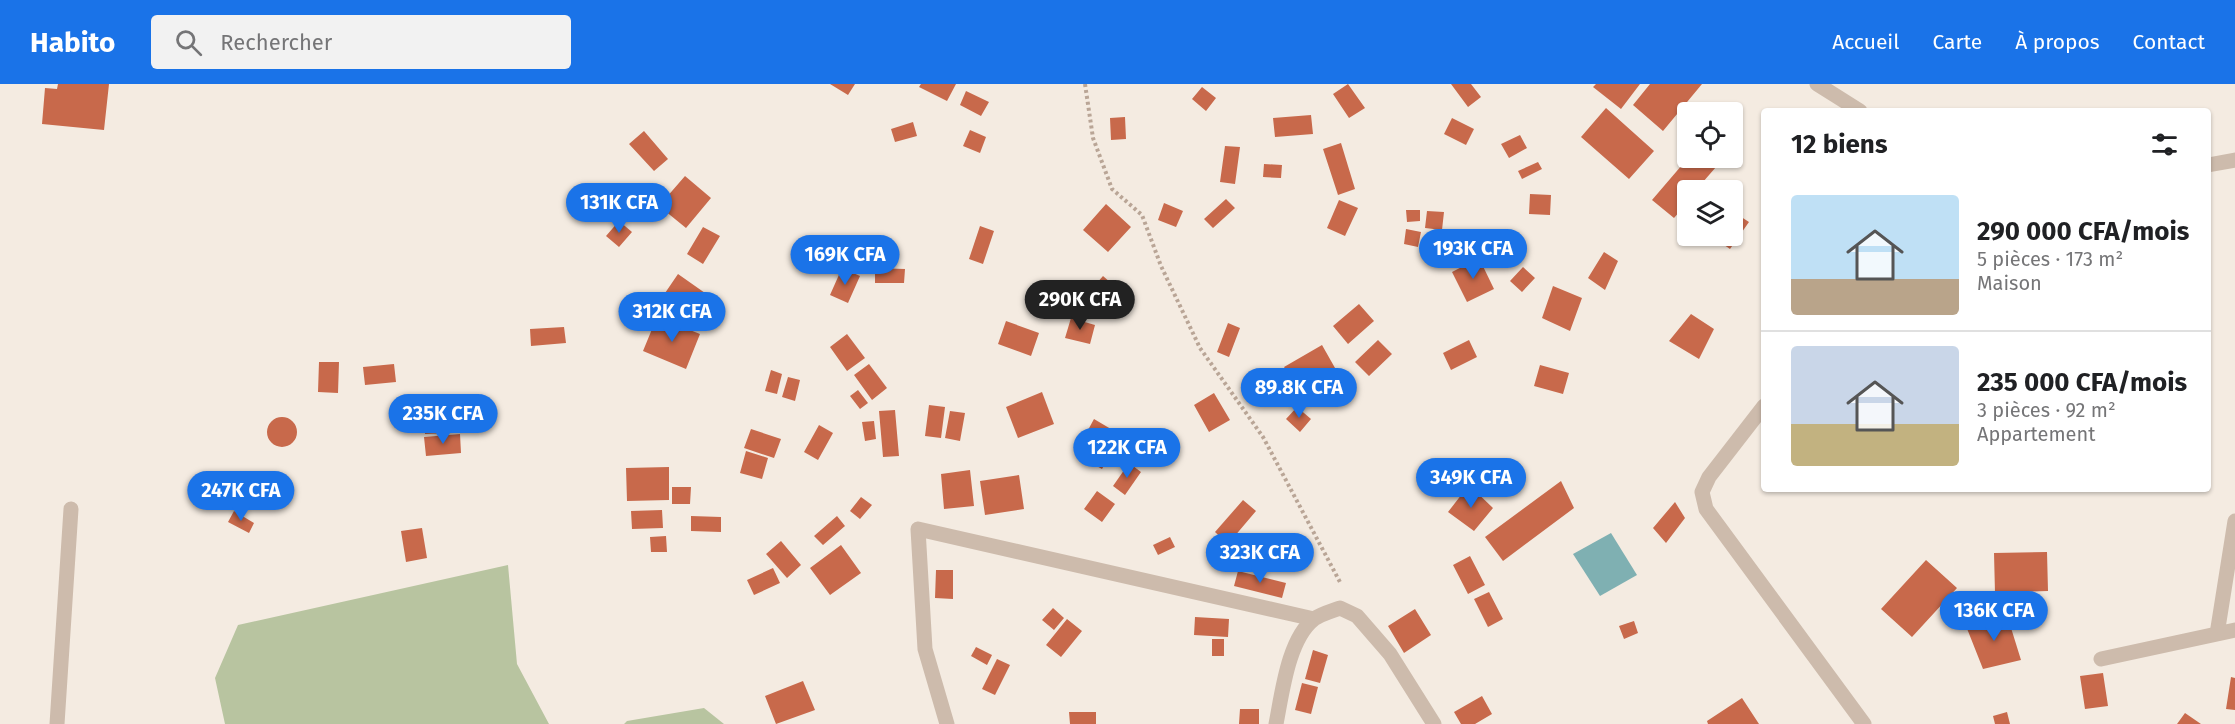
<!DOCTYPE html>
<html lang="fr">
<meta charset="utf-8">
<style>
body{margin:0;font-family:"Fira Sans",sans-serif;background:#f2f2f2;color:#202124;height:100vh;display:flex;flex-direction:column;font-size:22px;white-space:nowrap}
*{box-sizing:border-box;margin:0}
p{font-size:20px;color:#757577}
.icon{flex:none;width:33px;height:33px;fill:none;stroke:currentColor;stroke-width:2;stroke-linecap:round;stroke-linejoin:round}
.map{position:relative;flex:1;overflow:hidden}
.panel{position:absolute;left:1761px;top:24px;width:450px;height:384px;display:flex;flex-direction:column;background:#fff;border-radius:6px;box-shadow:0 2px 4px #0004}
.panel>*{flex:none}
.controls{position:absolute;left:1677px;top:18px;display:grid;gap:12px}
.controls a{display:grid;place-items:center;width:66px;height:66px;border-radius:6px;background:#fff;box-shadow:0 2px 4px #0004;font-size:30px}
.price{position:absolute;translate:-50% -51px;padding:0 14px;border-radius:21px;background:#1a73e8;color:#fff;font-size:20px;line-height:39px;filter:drop-shadow(0 2px 3px #0008)}
.price::after{content:'';position:absolute;left:50%;top:36px;width:18px;height:14px;margin-left:-9px;background:inherit;clip-path:polygon(0 0,100% 0,50% 100%)}
.price.on{background:#222;color:#fff}
ul{padding:0;list-style:none}
li{display:flex;align-items:center;gap:18px;height:150px;padding:0 30px}
li+li{border-top:2px solid #e0e0e0}
li span{display:grid;place-items:center;flex:none;width:168px;height:120px;border-radius:6px;color:#555}
li>.icon{margin-inline-start:auto}
span .icon{width:72px;height:72px;fill:#fffc;stroke-width:1}
li b{font-size:26px}
h2{display:flex;justify-content:space-between;align-items:center;height:72px;padding:0 30px;font-size:26px}
header{display:flex;align-items:center;gap:36px;box-sizing:border-box;height:84px;padding:0 30px;background:#1a73e8;color:#fff}
header strong{font-size:28px}
nav{display:flex;gap:33px;margin-inline-start:auto;font-size:21px}
.search{width:420px;height:54px;background:#f2f2f2;display:flex;align-items:center;gap:15px;box-sizing:border-box;padding:0 21px;border-radius:6px;color:#757577;font-size:22px}
.map>svg:first-child{display:block}
</style>
<header>
<strong>Habito</strong>
<div class="search"><svg class="icon" aria-label="search" viewBox="0 0 24 24"><circle cx="10" cy="10" r="6"/><path d="M15 15l6 6"/></svg>Rechercher</div>
<nav><a>Accueil</a><a>Carte</a><a>À propos</a><a>Contact</a></nav>
</header>
<div class="map">
<svg width="2235" height="640" viewBox="0 0 2235 640">
<rect width="100%" height="100%" fill="#f4ebe1"/>
<path fill="#b8c4a0" d="M508 481 517 580 549 640H225L215 594 238 541Z
M704 624 724 640H624L627 637Z"/>
<path fill="#7fb0b2" d="M1611 449 1637 491 1600 512 1573 470Z"/>
<path fill="#c8694b" d="M58 0H109L104 46 42 40 45 4 57 5Z
M830 0H855L848 11Z
M921 0H956L947 17 919 3Z
M1348 0 1365 24 1349 34 1333 10Z
M1451 0H1471L1481 13 1468 23Z
M1596 0H1640L1621 25 1593 3Z
M1650 0H1702L1663 47 1633 21Z
M1202 3 1216 14 1206 27 1192 15Z
M966 7 989 18 981 32 960 21Z
M1606 24 1654 67 1629 95 1581 53Z
M1311 31 1313 50 1275 53 1273 34Z
M1125 33 1126 55 1111 56 1110 34Z
M1452 34 1474 45 1466 61 1444 50Z
M913 38 917 52 895 58 891 45Z
M970 46 986 53 980 69 963 62Z
M644 47 668 75 654 87 629 60Z
M1520 51 1527 64 1509 74 1501 60Z
M1341 59 1355 105 1338 111 1323 65Z
M1225 62 1240 63 1235 100 1220 98Z
M1688 74H1704L1716 83 1696 106H1688V118L1674 134 1652 116Z
M1538 78 1542 85 1522 95 1518 87Z
M1264 80 1282 81 1281 94 1263 93Z
M685 92 711 114 686 144 659 122Z
M1530 110 1551 111 1550 131 1529 130Z
M1226 115 1235 124 1213 144 1204 135Z
M1339 116 1358 124 1345 152 1327 144Z
M1164 119 1183 127 1176 143 1158 136Z
M1106 120 1131 143 1108 168 1083 146Z
M1406 126H1420V137L1407 138Z
M1427 127 1444 128 1442 146 1425 144Z
M1732 127 1749 138 1730 165 1711 152H1732Z
M619 137 632 148 619 163 606 152Z
M980 142 994 147 983 180 969 175Z
M703 143 720 152 703 180 687 170Z
M1406 145 1421 148 1418 163 1404 160Z
M1604 168 1618 177 1605 206 1588 194Z
M1479 174 1494 205 1467 218 1452 188Z
M1523 183 1535 194 1522 208 1510 197Z
M842 184 860 192 848 219 830 211Z
M875 184 905 185 904 199H875Z
M678 190 705 209 690 231 663 212Z
M1103 192 1127 213 1114 228 1090 207Z
M1553 202 1582 214 1570 247 1542 234Z
M1359 220 1374 237 1348 260 1333 242Z
M1691 230 1714 245 1699 275 1669 257Z
M657 233 700 250 686 285 643 267Z
M1071 234 1095 241 1090 260 1065 254Z
M1006 237 1039 249 1031 272 998 260Z
M1228 239 1240 244 1229 273 1217 268Z
M564 243 566 259 531 262 530 245Z
M847 250 865 274 847 287 830 263Z
M1378 256 1392 270 1369 292 1355 278Z
M1469 256 1477 273 1451 286 1443 269Z
M1322 261 1339 291 1301 312 1284 283Z
M319 278H339L338 309 318 308Z
M394 280 396 298 365 301 363 283Z
M869 280 887 304 872 316 854 291Z
M1540 281 1569 289 1563 310 1534 302Z
M771 286 782 290 777 310 765 307Z
M788 293 800 296 795 317 782 313Z
M858 306 868 319 860 325 850 312Z
M1042 308 1054 340 1018 354 1006 323Z
M1214 309 1230 336 1209 348 1194 321Z
M468 315 470 348 425 350 423 318Z
M929 321 945 323 941 354 925 352Z
M1297 323 1311 335 1300 348 1286 335Z
M895 326 899 372 883 373 879 327Z
M950 327 965 329 960 357 945 354Z
M267 348a15 15 0 1 1 30 0a15 15 0 1 1-30 0Z
M1094 335 1121 351 1102 385 1075 370Z
M874 337 876 355 865 357 862 338Z
M819 341 833 349 818 376 804 368Z
M751 345 781 355 774 374 744 364Z
M460 350 461 369 426 372 424 353Z
M746 367 768 374 762 395 740 389Z
M1129 379 1141 388 1125 411 1113 402Z
M669 383V416L627 417 626 384Z
M970 386 974 422 944 425 941 390Z
M1019 391 1024 425 985 431 980 397Z
M1561 397 1574 424 1503 477 1485 453Z
M1469 401 1493 424 1474 447 1448 428Z
M672 403H691L690 420H672Z
M1097 407 1115 420 1102 438 1084 425Z
M861 413 872 421 860 435 850 427Z
M1243 416 1256 427 1228 460 1215 448Z
M1675 418 1685 434 1666 459 1653 444Z
M662 426 663 444 632 445 631 427Z
M234 427 254 439 249 449 228 438Z
M691 432 721 433V448L691 447Z
M837 432 845 442 823 461 814 452Z
M422 444 427 474 406 478 401 447Z
M666 452 667 468H651L650 453Z
M1170 453 1175 463 1158 471 1153 461Z
M781 457 801 481 787 494 766 470Z
M841 461 861 489 830 511 810 484Z
M2047 468 2048 507 1995 509 1994 469Z
M1470 472 1485 501 1468 510 1453 481Z
M1926 476 1957 504 1912 553 1881 525Z
M773 484 780 499 754 511 747 496Z
M936 486H953V515L935 514Z
M1238 487 1286 499 1282 514 1234 502Z
M1489 508 1503 535 1488 543 1474 515Z
M1053 524 1064 534 1054 546 1042 536Z
M1415 525 1431 551 1404 569 1388 542Z
M2007 531 2021 576 1983 585 1966 542Z
M1195 533 1229 535 1228 553 1194 551Z
M1067 535 1082 547 1061 573 1046 561Z
M1634 537 1638 549 1624 555 1619 542Z
M1212 555H1224V572H1212Z
M976 563 992 571 987 581 971 572Z
M1313 566 1328 571 1320 599 1305 595Z
M997 575 1010 581 995 611 982 605Z
M2103 589 2108 622 2085 625 2080 592Z
M2231 593 2235 594V626L2226 625Z
M803 597 815 626 776 640 765 612Z
M1302 599 1318 603 1311 630 1295 626Z
M1482 612 1492 630 1475 640H1461L1454 628Z
M1742 614 1759 640H1708L1707 637Z
M1240 625H1259V640H1239Z
M1069 628H1096V640H1070Z
M2007 628 2010 640H1995L1993 632Z
M2185 629 2201 640H2177Z"/>
<g fill="none" stroke-linecap="round" stroke-linejoin="round">
<path stroke="#b9a596" stroke-width="4" stroke-dasharray="3 3" stroke-linecap="butt" d="M1085 0 1093 54 1112 105 1142 131 1161 182 1200 264 1263 353 1341 500"/>
<path stroke="#cdbbac" stroke-width="15" d="M1817 0 1860 27
M2208 81 2235 76
M1764 322 1709 393 1702 408 1706 425 1864 640
M2217 550 2235 437
M2101 575 2235 546
M57 640 71 425
M947 640 925 565 918 445 1314 535
M1276 640C1282 610 1288 555 1314 535 1321 530 1332 527 1340 524L1357 532 1390 570 1434 640"/>
</g>
</svg>
<div class="controls">
<a><svg class="icon" aria-label="locate" viewBox="0 0 24 24"><circle cx="12" cy="12" r="6"/><path d="M12 2v4M12 18v4M2 12h4M18 12h4"/></svg></a>
<a><svg class="icon" aria-label="layers" viewBox="0 0 24 24"><path d="M12 4l9 5-9 5-9-5zM3 14l9 5 9-5"/></svg></a>
</div>
<b class="price" style="left:619px;top:150px">131K CFA</b>
<b class="price" style="left:1473px;top:196px">193K CFA</b>
<b class="price" style="left:845px;top:202px">169K CFA</b>
<b class="price on" style="left:1080px;top:247px">290K CFA</b>
<b class="price" style="left:672px;top:259px">312K CFA</b>
<b class="price" style="left:1299px;top:335px">89.8K CFA</b>
<b class="price" style="left:443px;top:361px">235K CFA</b>
<b class="price" style="left:1127px;top:395px">122K CFA</b>
<b class="price" style="left:1471px;top:425px">349K CFA</b>
<b class="price" style="left:241px;top:438px">247K CFA</b>
<b class="price" style="left:1260px;top:500px">323K CFA</b>
<b class="price" style="left:1994px;top:558px">136K CFA</b>
<section class="panel">
<h2>12 biens<svg class="icon" aria-label="filters" viewBox="0 0 24 24"><path d="M4 7h16M4 17h16"/><circle cx="9" cy="7" r="2"/><circle cx="15" cy="17" r="2"/></svg></h2>
<ul>
<li><span style="background:linear-gradient(#bfe0f5 70%,#b9a48a 0)"><svg class="icon" aria-label="home" viewBox="0 0 24 24"><path d="M3 11l9-7 9 7M6 9v11h12V9"/></svg></span><div><b>290 000 CFA/mois</b><p>5 pièces · 173 m²</p><p>Maison</p></div></li>
<li><span style="background:linear-gradient(#c9d6e8 65%,#c2b280 0)"><svg class="icon" aria-label="home" viewBox="0 0 24 24"><path d="M3 11l9-7 9 7M6 9v11h12V9"/></svg></span><div><b>235 000 CFA/mois</b><p>3 pièces · 92 m²</p><p>Appartement</p></div></li>
</ul>
</section>
</div>
